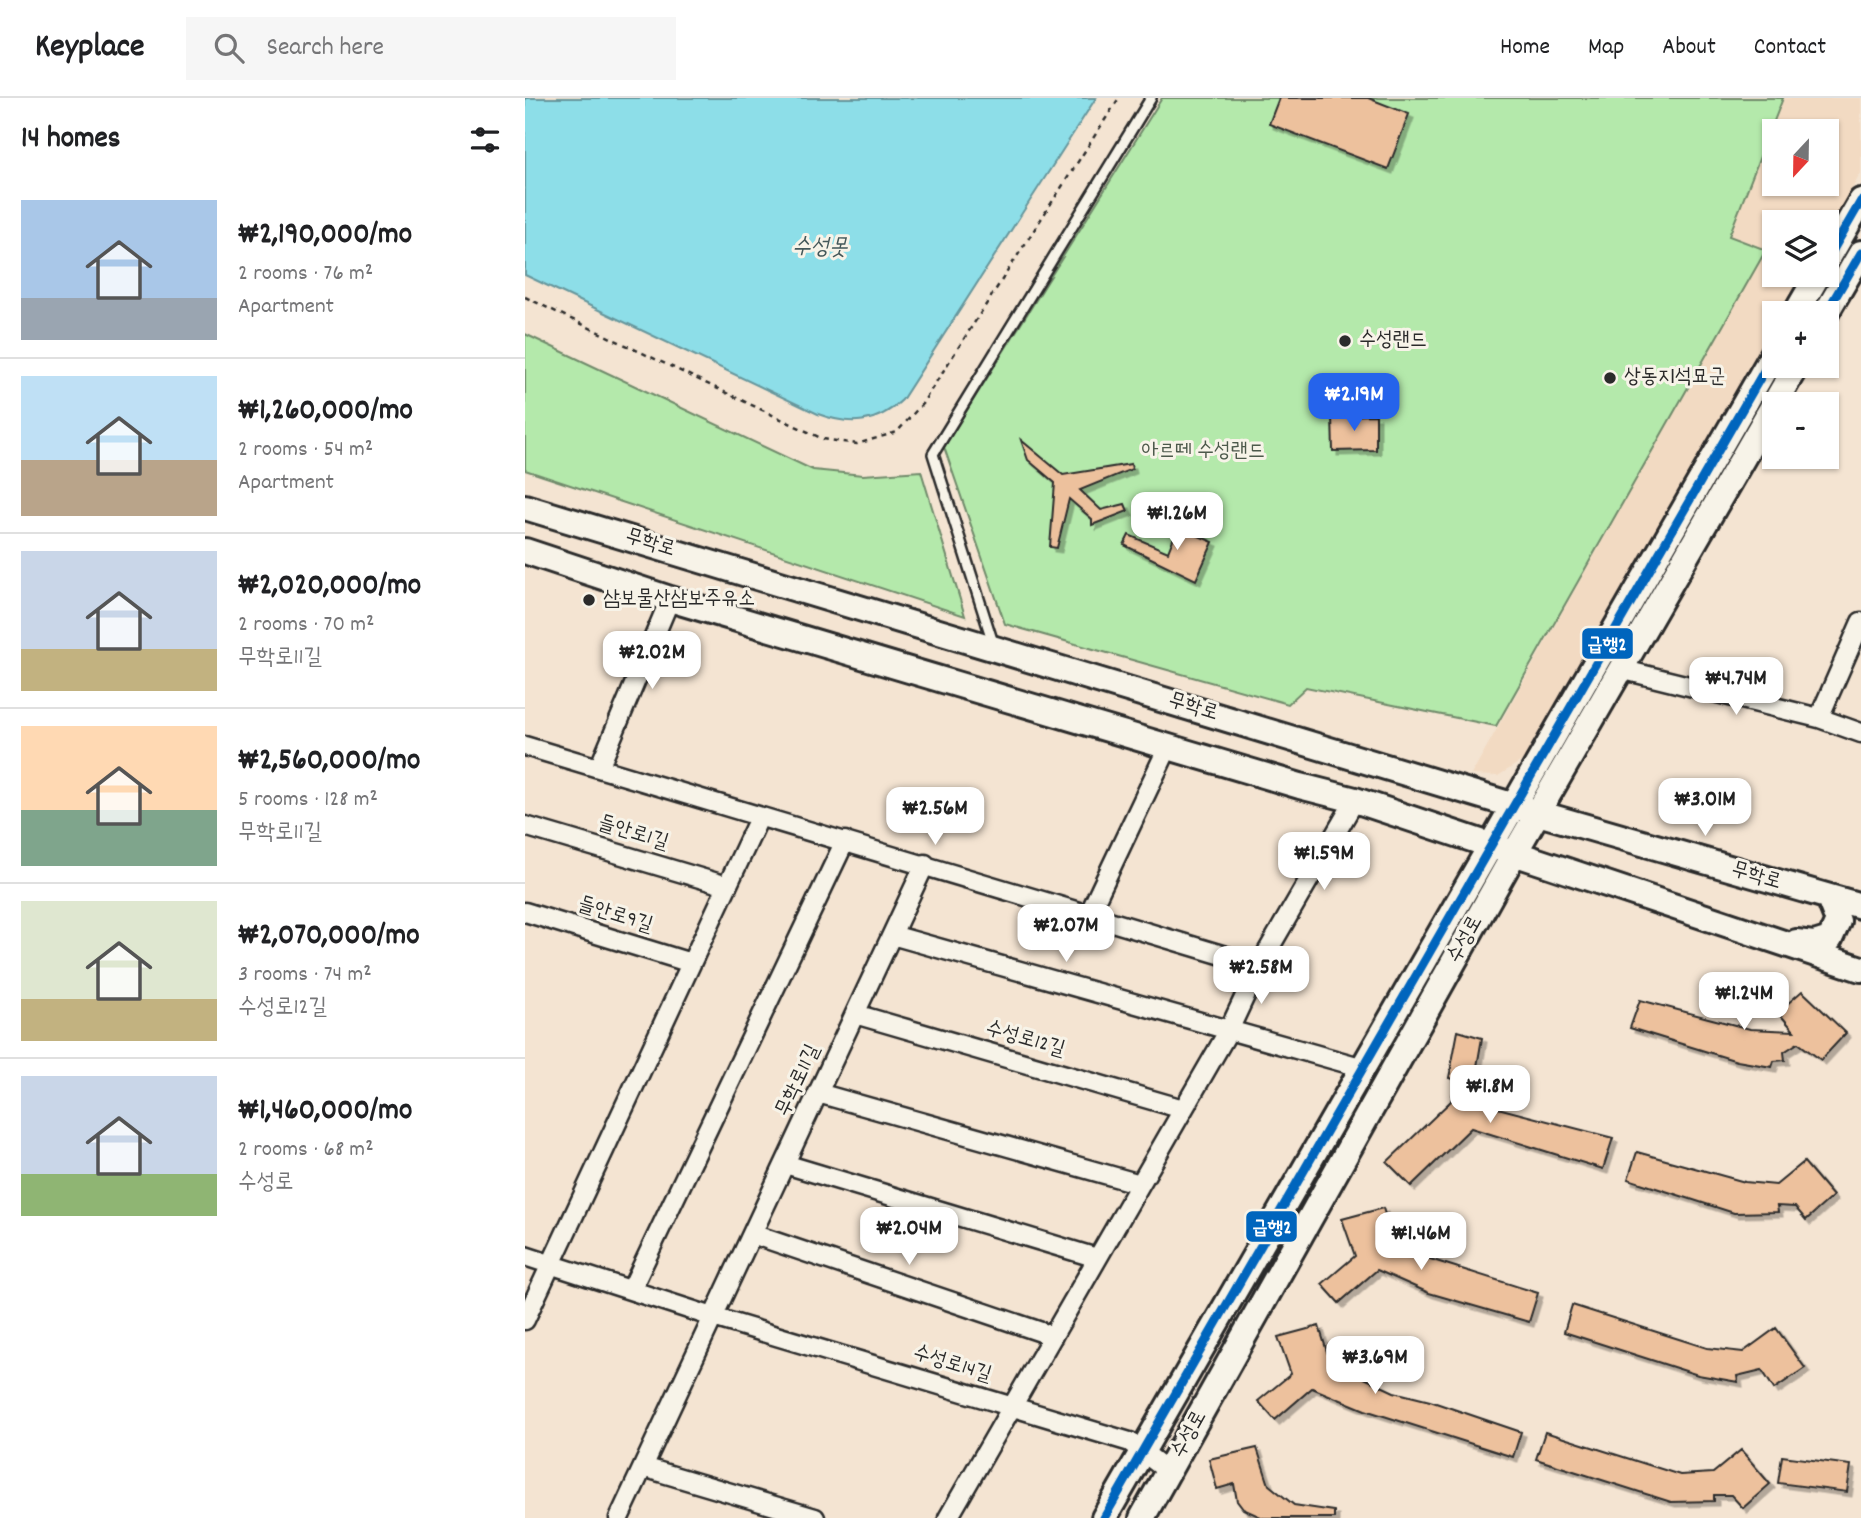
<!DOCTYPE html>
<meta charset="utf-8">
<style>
body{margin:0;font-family:Dekko,"Poor Story",sans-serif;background:#f6f6f6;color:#202124;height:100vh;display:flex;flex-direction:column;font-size:26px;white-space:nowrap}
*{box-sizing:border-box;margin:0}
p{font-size:23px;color:#757577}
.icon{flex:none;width:38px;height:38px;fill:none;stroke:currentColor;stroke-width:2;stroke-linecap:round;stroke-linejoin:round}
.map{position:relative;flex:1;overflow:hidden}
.panel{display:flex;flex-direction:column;background:#fff;width:525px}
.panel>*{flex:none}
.needle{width:46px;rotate:202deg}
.tools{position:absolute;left:1237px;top:21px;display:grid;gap:14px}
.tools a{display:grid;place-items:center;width:77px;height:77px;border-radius:0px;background:#fff;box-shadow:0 2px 5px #0004;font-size:35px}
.price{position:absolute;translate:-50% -60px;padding:0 16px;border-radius:14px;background:#fff;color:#222;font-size:23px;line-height:46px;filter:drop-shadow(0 2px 4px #0008)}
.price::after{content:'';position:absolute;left:50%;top:42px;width:21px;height:16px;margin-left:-10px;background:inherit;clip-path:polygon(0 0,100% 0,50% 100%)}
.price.on{background:#2563eb;color:#fff}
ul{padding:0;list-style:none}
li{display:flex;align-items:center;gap:21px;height:175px;padding:0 21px}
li+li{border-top:2px solid #e0e0e0}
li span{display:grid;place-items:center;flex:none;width:196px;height:140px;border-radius:0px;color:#555}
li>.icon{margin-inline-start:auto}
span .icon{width:84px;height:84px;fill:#fffc;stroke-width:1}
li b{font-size:30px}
h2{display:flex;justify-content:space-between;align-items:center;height:84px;padding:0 21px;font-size:30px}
header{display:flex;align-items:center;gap:42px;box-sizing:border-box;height:98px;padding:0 35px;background:#fff;border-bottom:2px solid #e0e0e0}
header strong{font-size:33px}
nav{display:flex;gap:38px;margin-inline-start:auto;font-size:24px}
.search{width:490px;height:63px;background:#f6f6f6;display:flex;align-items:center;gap:18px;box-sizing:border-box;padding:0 24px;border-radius:0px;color:#757577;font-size:26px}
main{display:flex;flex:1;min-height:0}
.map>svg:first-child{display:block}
</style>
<header>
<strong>Keyplace</strong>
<div class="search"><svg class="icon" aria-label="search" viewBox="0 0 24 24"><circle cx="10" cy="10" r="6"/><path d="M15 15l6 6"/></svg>Search here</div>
<nav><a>Home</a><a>Map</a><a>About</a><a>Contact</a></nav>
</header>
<main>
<section class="panel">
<h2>14 homes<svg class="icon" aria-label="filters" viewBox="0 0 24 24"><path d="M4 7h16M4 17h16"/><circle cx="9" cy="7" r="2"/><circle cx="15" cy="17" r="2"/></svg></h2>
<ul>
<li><span style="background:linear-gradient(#a9c7e8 70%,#9aa5b1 0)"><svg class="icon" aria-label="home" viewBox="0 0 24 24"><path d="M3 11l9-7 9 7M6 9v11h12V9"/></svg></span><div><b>₩2,190,000/mo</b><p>2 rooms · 76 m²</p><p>Apartment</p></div></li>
<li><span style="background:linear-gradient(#bfe0f5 60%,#b9a48a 0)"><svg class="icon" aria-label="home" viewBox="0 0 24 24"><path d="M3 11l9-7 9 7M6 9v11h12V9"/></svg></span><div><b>₩1,260,000/mo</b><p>2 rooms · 54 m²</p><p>Apartment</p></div></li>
<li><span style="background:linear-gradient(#c9d6e8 70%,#c2b280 0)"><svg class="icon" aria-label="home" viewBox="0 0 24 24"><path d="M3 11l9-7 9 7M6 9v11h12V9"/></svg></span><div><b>₩2,020,000/mo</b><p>2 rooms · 70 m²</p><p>무학로11길</p></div></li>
<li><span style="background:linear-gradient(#ffd9b3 60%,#7fa58c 0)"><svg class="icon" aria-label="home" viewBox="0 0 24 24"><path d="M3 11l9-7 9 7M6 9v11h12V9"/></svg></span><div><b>₩2,560,000/mo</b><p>5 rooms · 128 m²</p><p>무학로11길</p></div></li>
<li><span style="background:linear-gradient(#dfe7d0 70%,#c2b280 0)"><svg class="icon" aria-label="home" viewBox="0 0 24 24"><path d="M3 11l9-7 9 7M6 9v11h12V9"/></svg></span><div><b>₩2,070,000/mo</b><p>3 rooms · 74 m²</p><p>수성로12길</p></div></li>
<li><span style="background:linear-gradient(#c9d6e8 70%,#8fb573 0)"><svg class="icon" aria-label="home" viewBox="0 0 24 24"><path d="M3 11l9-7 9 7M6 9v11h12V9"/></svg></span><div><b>₩1,460,000/mo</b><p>2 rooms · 68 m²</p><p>수성로</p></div></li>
</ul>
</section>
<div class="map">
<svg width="1336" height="1420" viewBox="0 0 1336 1420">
<defs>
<filter id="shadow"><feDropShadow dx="4.5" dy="4.5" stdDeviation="0" flood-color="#0004"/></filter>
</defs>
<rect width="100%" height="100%" fill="#f4e4d2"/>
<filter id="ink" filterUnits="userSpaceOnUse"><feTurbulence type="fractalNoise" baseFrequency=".0143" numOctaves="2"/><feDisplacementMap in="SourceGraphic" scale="14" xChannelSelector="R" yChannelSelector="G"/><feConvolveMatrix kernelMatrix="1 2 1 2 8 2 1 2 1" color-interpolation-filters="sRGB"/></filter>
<g filter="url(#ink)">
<path fill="#f2dac2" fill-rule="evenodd" d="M1258 0H1336V75L1302 134V124H1250V177H1277L1255 215H1250L1249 226 1001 660 973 678 946 677 1240 152 1204 138ZM1250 33H1302V86H1250Z"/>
<path fill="#b4e9ab" stroke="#708a6b" stroke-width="2" d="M637 0H1258L1204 138 1241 152 971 628 781 589 763 606 480 526 419 349Z
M0 236 288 372 338 377 396 373 440 518 0 372Z"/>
<path fill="#8ddee8" stroke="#66969c" stroke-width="2" d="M0 0H571L377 302C352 326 325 328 293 316L0 177Z"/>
<path fill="#edc19d" stroke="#2b2b2b" stroke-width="2" filter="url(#shadow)" d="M754 0H843L884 16 863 71 744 26Z
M851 317V352L808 353 807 318Z
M496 342 538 377 606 366 607 371 555 392 576 412 600 406 603 413 567 427V421L544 401 532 450 525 449 530 385 503 362Z
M653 429 688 444 671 482 599 447 604 437 643 454Z
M1277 893 1321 935 1296 962 1273 945 1259 954 1260 962 1249 963 1247 969 1212 963 1105 930 1115 902 1225 931 1269 933 1253 914Z
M933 933 957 940 946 1003 1088 1040 1078 1071 946 1030 886 1088 862 1064 926 1003 931 982 924 980Z
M1112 1054 1220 1084 1251 1087 1279 1064 1308 1098 1281 1122 1270 1109 1252 1108 1253 1114 1209 1115 1103 1081Z
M858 1110 868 1143 886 1155 1013 1195 1004 1224 904 1195 852 1172 814 1205 797 1186 830 1158 817 1121Z
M1047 1207 1182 1250 1218 1254 1251 1230 1280 1270 1249 1291 1237 1272 1212 1278 1213 1284 1173 1277 1039 1234Z
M794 1228 804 1260 822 1272 869 1294 905 1303 996 1334 988 1359 840 1312 787 1290 750 1322 733 1303 766 1276 753 1239Z
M1020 1334 1155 1377 1188 1375 1216 1352 1245 1386 1218 1410 1206 1397H1189V1403L1146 1404 1011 1361Z
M732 1350 744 1387 769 1407 809 1413V1420H738L718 1411 712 1403 709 1386 692 1391 684 1361Z
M1257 1358 1326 1367 1322 1394 1253 1385Z"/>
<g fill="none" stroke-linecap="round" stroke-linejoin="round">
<g stroke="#2b2b2b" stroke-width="14">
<path id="service" d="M469 548 408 356 626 0"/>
</g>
<g stroke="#2b2b2b" stroke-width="23">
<path id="minor" d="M1095 571 1294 620 1336 635
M1294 620 1336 524
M0 648 734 868
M74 670 145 501
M0 728 202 788
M0 814 166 865
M564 816 644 647
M367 837 835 969
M330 916 658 1011
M293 995 615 1086
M260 1066 572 1160
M227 1136 528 1238
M0 1158 188 1219 605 1344 644 1374
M106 1192 320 743
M0 1222 234 720
M118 1369 290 1420
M94 1420 400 766
M423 1420 704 932 734 868 830 702"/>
</g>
<g stroke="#2b2b2b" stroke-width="30">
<path id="secondary" d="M1302 162 1336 103
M1271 215 1293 177
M1301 215 1336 155
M0 409 1013 715 1336 808
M0 453 145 501 775 688 830 702 1336 871
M1271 844 1289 846 1305 841 1313 823 1304 800
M579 1420 1250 253
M617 1420 989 756 1271 268"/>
</g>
<path stroke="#2b2b2b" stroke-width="2.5" stroke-dasharray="5 5" stroke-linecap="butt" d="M0 199 298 341 332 346 372 334 397 306 594 0"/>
<use href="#service" stroke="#f7f3e8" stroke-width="9"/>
<use href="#minor" stroke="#f7f3e8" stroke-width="18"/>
<use href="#secondary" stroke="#f7f3e8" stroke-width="24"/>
<g stroke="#f7f3e8" stroke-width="14">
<path id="bus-1" d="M1302 162 1336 103
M1301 215 1336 155
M579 1420 1250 254"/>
</g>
<use href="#bus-1" stroke="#0065bd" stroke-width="9"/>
</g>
</g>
<g fill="#2b2b2b" stroke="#f7f3e8" stroke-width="2.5">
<circle cx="820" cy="243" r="7"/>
<circle cx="1085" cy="280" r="7"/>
<circle cx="64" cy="502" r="7"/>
</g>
<g text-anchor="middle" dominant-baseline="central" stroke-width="6" stroke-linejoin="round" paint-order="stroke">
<g font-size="21" fill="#2b2b2b" stroke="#f7f3e8" text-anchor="start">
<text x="834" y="243">수성랜드</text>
<text x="1099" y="280">상동지석묘군</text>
<text x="78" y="502">삼보물산삼보주유소</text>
</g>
<g font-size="21" fill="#4d5a4b" stroke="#f7f3e8">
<text x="678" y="354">아르떼 수성랜드</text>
</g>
<g font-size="21" fill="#2b2b2b" stroke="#f7f3e8">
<text transform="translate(125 446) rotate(17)">무학로</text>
<text transform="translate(668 610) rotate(17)">무학로</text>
<text transform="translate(108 736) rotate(17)">들안로1길</text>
<text transform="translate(1231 779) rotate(16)">무학로</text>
<text transform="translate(90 818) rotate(17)">들안로9길</text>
<text transform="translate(941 842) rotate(-61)">수성로</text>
<text transform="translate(500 942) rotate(16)">수성로12길</text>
<text transform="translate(274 983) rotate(-65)">무학로11길</text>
<text transform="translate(427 1267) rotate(17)">수성로14길</text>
<text transform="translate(665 1337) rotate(-61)">수성로</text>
</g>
<g font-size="23" font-style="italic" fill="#44585a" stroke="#f7f3e8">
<text x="295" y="150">수성못</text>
</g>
</g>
<g stroke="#f7f3e8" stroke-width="2.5">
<rect x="1056" y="529" width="53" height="33" rx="7" fill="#0065bd"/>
<rect x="720" y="1112" width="53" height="33" rx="7" fill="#0065bd"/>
</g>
<g font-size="19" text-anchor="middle" font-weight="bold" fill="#fff">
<text x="1082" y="552">급행2</text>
<text x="747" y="1135">급행2</text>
</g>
</svg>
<div class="tools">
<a><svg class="needle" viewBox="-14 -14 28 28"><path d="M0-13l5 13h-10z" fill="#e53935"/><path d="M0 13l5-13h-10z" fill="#757577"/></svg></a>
<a><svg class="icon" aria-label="layers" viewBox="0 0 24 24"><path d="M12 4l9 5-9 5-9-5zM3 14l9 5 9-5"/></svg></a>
<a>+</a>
<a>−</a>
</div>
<b class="price on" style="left:829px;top:335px">₩2.19M</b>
<b class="price" style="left:652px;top:454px">₩1.26M</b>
<b class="price" style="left:127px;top:593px">₩2.02M</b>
<b class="price" style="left:1211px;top:619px">₩4.74M</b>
<b class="price" style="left:1180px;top:740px">₩3.01M</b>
<b class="price" style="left:410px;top:749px">₩2.56M</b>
<b class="price" style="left:799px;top:794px">₩1.59M</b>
<b class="price" style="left:541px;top:866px">₩2.07M</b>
<b class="price" style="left:736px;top:908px">₩2.58M</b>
<b class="price" style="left:1219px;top:934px">₩1.24M</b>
<b class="price" style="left:965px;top:1027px">₩1.8M</b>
<b class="price" style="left:384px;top:1169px">₩2.04M</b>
<b class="price" style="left:896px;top:1174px">₩1.46M</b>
<b class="price" style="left:850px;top:1298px">₩3.69M</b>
</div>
</main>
